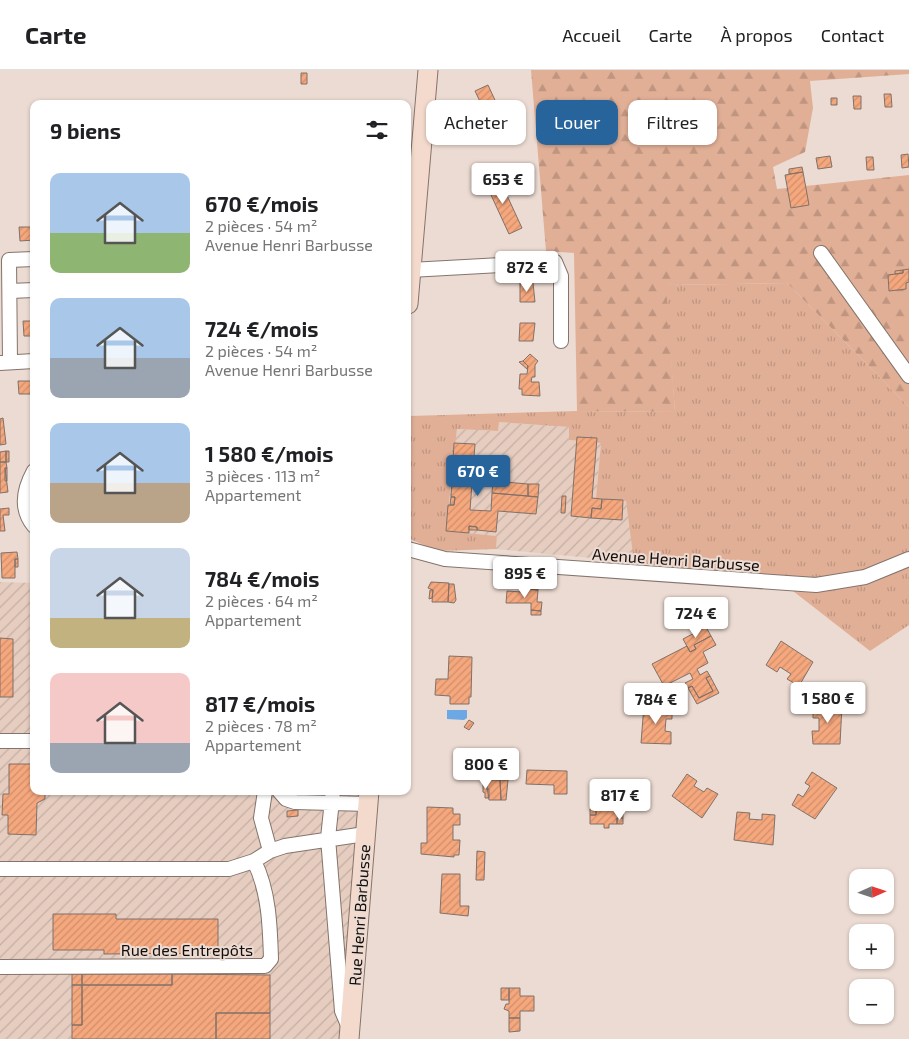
<!DOCTYPE html>
<html lang="fr">
<meta charset="utf-8">
<style>
body{margin:0;font-family:"Exo 2",sans-serif;background:#f2f2f2;color:#202124;height:100vh;display:flex;flex-direction:column;font-size:19px;white-space:nowrap}
*{box-sizing:border-box;margin:0}
p{font-size:16px;color:#757577}
.icon{flex:none;width:28px;height:28px;fill:none;stroke:currentColor;stroke-width:2;stroke-linecap:round;stroke-linejoin:round}
.map{position:relative;flex:1;overflow:hidden}
.details{position:absolute;left:30px;top:30px;width:381px;height:695px;display:flex;flex-direction:column;background:#fff;border-radius:10px;box-shadow:0 1px 4px #0004}
.details>*{flex:none}
.top-card{position:absolute;left:426px;top:30px;width:408px;height:45px;display:flex;gap:10px}
.needle{width:32px;rotate:87deg}
.controls{position:absolute;left:849px;top:799px;display:grid;gap:10px}
.controls a{display:grid;place-items:center;width:45px;height:45px;border-radius:10px;background:#fff;box-shadow:0 1px 4px #0004;font-size:25px}
.price{position:absolute;translate:-50% -42px;padding:0 11px;border-radius:5px;background:#fff;color:#222;font-size:16px;line-height:32px;filter:drop-shadow(0 1px 2px #0008)}
.price::after{content:'';position:absolute;left:50%;top:30px;width:15px;height:11px;margin-left:-8px;background:inherit;clip-path:polygon(0 0,100% 0,50% 100%)}
.price.on{background:#27649b;color:#fff}
ul{padding:0;list-style:none}
li{display:flex;align-items:center;gap:15px;height:125px;padding:0 20px}
li span{display:grid;place-items:center;flex:none;width:140px;height:100px;border-radius:10px;color:#555}
li>.icon{margin-inline-start:auto}
span .icon{width:60px;height:60px;fill:#fffc;stroke-width:1}
li b{font-size:21px}
h2{display:flex;justify-content:space-between;align-items:center;height:60px;padding:0 20px;font-size:21px}
.pill{padding:0 18px;border-radius:10px;background:#fff;box-shadow:0 1px 4px #0004;font-size:18px;line-height:45px}
.pill.on{background:#27649b;color:#fff}
header{display:flex;align-items:center;gap:30px;box-sizing:border-box;height:70px;padding:0 25px;background:#fff;border-bottom:1px solid #e0e0e0}
header strong{font-size:24px}
nav{display:flex;gap:28px;margin-inline-start:auto;font-size:18px}
.map>svg:first-child{display:block}
</style>
<header>
<strong>Carte</strong>
<nav><a>Accueil</a><a>Carte</a><a>À propos</a><a>Contact</a></nav>
</header>
<div class="map">
<svg width="909" height="969" viewBox="0 0 909 969">
<defs>
<pattern id="industrial-furrows" width="10" height="10" patternUnits="userSpaceOnUse" patternTransform="scale(1.25)"><rect width="10" height="10" fill="#e6cdc0"/><path d="M-1 1l2-2M0 10L10 0M9 11l2-2" fill="none" stroke="#c4afa4"/></pattern>
<pattern id="grass-tufts" width="24" height="20" patternUnits="userSpaceOnUse" patternTransform="scale(1.25)"><rect width="24" height="20" fill="#e1af96"/><path d="M3 7l-1-3M5 7V3M7 7l1-3M15 17l-1-3M17 17v-4M19 17l1-3" fill="none" stroke="#c09580"/></pattern>
<pattern id="forest-firs" width="22" height="20" patternUnits="userSpaceOnUse" patternTransform="scale(1.25)"><rect width="22" height="20" fill="#e1af96"/><path d="M5 1l3.5 6h-7zM16 11l3.5 6h-7z" fill="#c09580"/></pattern>
<pattern id="building-hatch" width="6" height="6" patternUnits="userSpaceOnUse" patternTransform="scale(1.25)"><rect width="6" height="6" fill="#f5a77d"/><path d="M-1 1l2-2M0 6l6-6M5 7l2-2" fill="none" stroke="#d18f6b"/></pattern>
</defs>
<rect width="100%" height="100%" fill="#ecdbd2"/>
<path fill="url(#industrial-furrows)" d="M499 352 569 357V370L601 373 596 428 626 431 632 459 634 492 496 479 497 466 446 461 457 359 497 361Z
M0 512 34 513V721H360L340 969H0Z"/>
<path fill="url(#grass-tufts)" d="M787 213 909 337V555L870 581 784 514 634 492 626 431 596 428 601 373 569 370V357L499 352 498 361 457 359 446 461 497 466 496 479 437 481 408 468V387L410 346 577 341 675 342 665 215Z"/>
<path fill="url(#forest-firs)" d="M531 0H909V4L810 11 813 38 805 82 773 97 777 119 909 105V337L787 213 666 215 675 342 577 341 574 183 546 181Z"/>
<path fill="#6ba8e4" d="M447 640H467V648L464 650 447 649Z"/>
<path fill="url(#building-hatch)" stroke="#807169" d="M301 3H307V14H301Z
M488 15 512 67 500 73 475 21Z
M884 24H891L892 37H885Z
M853 26H861V39H854Z
M831 28H837V35H831Z
M908 84 909 97 902 98 901 85Z
M830 86 832 97 818 99 816 88Z
M866 87H873L874 100H867Z
M802 97 803 102 789 104V99Z
M529 102 532 123 520 124 518 104Z
M803 102 809 135 791 138 785 105Z
M498 106 522 158 509 164 485 112Z
M19 157H34V170L20 171Z
M909 199V212L906 213V219L889 221 888 205 903 203V200Z
M903 200V203L895 204V201Z
M520 213H533L535 232H520Z
M23 251H34V266H24Z
M520 253H535L533 271H519Z
M530 284 538 291 535 295V307H532L531 312H539L540 326 522 325V319H519L520 304H527L528 296 523 291Z
M523 291 528 296 527 299 519 292Z
M18 311H34V324H19Z
M3 348 6 374 0 375V349Z
M577 367 597 368 592 428 602 429 601 439 592 438 591 448 571 446Z
M454 373 475 374 470 440 491 441 492 423 538 427 536 444 498 441 496 462 477 460V457L469 456V463L446 461 448 435H454L455 427H451Z
M6 381V392H0V382Z
M6 381H9V392H6Z
M0 392H6L7 398H5L8 422 0 423Z
M5 398H7V411H5Z
M493 411 528 414V426L492 423Z
M528 414H539L538 427 528 426Z
M562 426H566L565 443H561Z
M451 427H455L454 435H450Z
M602 429 623 430 622 450 591 448 592 438 601 439Z
M9 438V445H3L5 461H0V439Z
M469 456 477 457V460H469Z
M17 482 18 489H15V508H2L1 483Z
M15 489H18V497H15Z
M431 512 449 513 448 532H432L433 520 428 518Z
M449 514H454L456 530 454 533 448 532Z
M525 515 538 516V520L525 519Z
M525 519 538 520 537 532H542L541 541 531 540V533H506L507 521 522 522 525 525Z
M430 520H433L432 528 429 529Z
M531 540 541 541V545H531Z
M706 557 711 566 694 575 696 579 690 582 683 569Z
M711 566 716 575 703 582 708 593 697 599 700 605 707 601 710 606 706 608 713 621 699 628 692 616 688 618 685 613 693 609 690 603 664 616 652 594 687 576 690 582 696 579 694 575Z
M0 568 13 569V627H0Z
M781 571 813 592 799 616 787 609 791 604 780 597 777 602 766 595Z
M449 586 472 587 471 627H469V634H450V626L435 625 436 609H448Z
M710 606 719 623 697 634 688 618 692 616 699 628 713 621 706 608Z
M644 635 672 636V649H666L665 661 671 662V674L641 673Z
M813 635H842L840 674H813L812 661H819V648H813Z
M469 650 474 653 469 660 464 657Z
M9 694H34V721H45V729L37 733 36 765 8 764V745H2L3 724H9Z
M527 700 567 701V724H554V715L526 714Z
M812 702 837 718 815 749 792 735 798 724 803 727 810 716 805 713Z
M687 704 697 711 694 716 704 722 707 718 718 724 702 748 672 726Z
M483 710H486V719H489V728H485V723L483 722Z
M486 710H500L501 730H489Z
M500 710H508L506 730H501Z
M604 734H609V739H623V748H617V754H609V758H604V754H590V745H596V739H604Z
M427 737 453 738V744H460V755H453V770H460L459 785H454V787L421 784V773H427Z
M590 739H596V745H590Z
M298 740V746L287 747V741Z
M737 742 750 743 749 749 762 750V744L775 745 773 775 734 770Z
M617 748H623V754H617Z
M477 781 485 782 484 810H476Z
M442 804H460V836H469L468 846 440 843Z
M53 844H116V849H218V883L104 884V880H53Z
M72 904H82V915H72Z
M82 904H172V915H82Z
M172 904 270 905V943H216V969H72V955H82V915H172Z
M72 915H82V955H72Z
M501 918H509V930H501Z
M509 918H520V926H534V941H520V948H509V941L504 939 506 934H509Z
M216 943H270V969H216Z
M509 948H520V961L509 962Z"/>
<g fill="none" stroke-linecap="round" stroke-linejoin="round">
<g stroke="#84746c" stroke-width="16">
<path id="minor" d="M821 183 909 306
M410 200 555 192 561 206V271
M10 221 34 220
M10 292 9 190 34 189
M0 293 34 291
M34 401C24 419 20 439 34 456
M408 479 445 489 816 515 865 507 909 489
M0 671H34
M265 721 261 748 270 781
M279 721 286 729 295 732 368 734
M333 721 328 768 342 941 348 955
M0 799H229L254 791 270 781 285 776 365 764
M0 897 265 896 271 889C270 856 269 821 254 791"/>
</g>
<g stroke="#84746c" stroke-width="21">
<path id="secondary" d="M408 234 428 0
M349 969 369 721"/>
</g>
<use href="#minor" stroke="#fff" stroke-width="14"/>
<use href="#secondary" stroke="#f3dacd" stroke-width="19"/>
</g>
<g text-anchor="middle" dominant-baseline="central" stroke-width="4" stroke-linejoin="round" paint-order="stroke">
<g font-size="16" fill="#130d0a" stroke="#ecdbd2">
<text transform="translate(676 489) rotate(4)">Avenue Henri Barbusse</text>
<text transform="translate(359 845) rotate(-86)">Rue Henri Barbusse</text>
<text x="187" y="879">Rue des Entrepôts</text>
</g>
</g>
</svg>
<div class="controls">
<a><svg class="needle" viewBox="-14 -14 28 28"><path d="M0-13l5 13h-10z" fill="#e53935"/><path d="M0 13l5-13h-10z" fill="#757577"/></svg></a>
<a>+</a>
<a>−</a>
</div>
<b class="price" style="left:503px;top:135px">653 €</b>
<b class="price" style="left:527px;top:223px">872 €</b>
<b class="price on" style="left:478px;top:427px">670 €</b>
<b class="price" style="left:525px;top:529px">895 €</b>
<b class="price" style="left:696px;top:569px">724 €</b>
<b class="price" style="left:828px;top:654px">1 580 €</b>
<b class="price" style="left:656px;top:655px">784 €</b>
<b class="price" style="left:486px;top:720px">800 €</b>
<b class="price" style="left:620px;top:751px">817 €</b>
<div class="top-card">
<a class="pill">Acheter</a>
<a class="pill on">Louer</a>
<a class="pill">Filtres</a>
</div>
<section class="details">
<h2>9 biens<svg class="icon" aria-label="filters" viewBox="0 0 24 24"><path d="M4 7h16M4 17h16"/><circle cx="9" cy="7" r="2"/><circle cx="15" cy="17" r="2"/></svg></h2>
<ul>
<li><span style="background:linear-gradient(#a9c7e8 60%,#8fb573 0)"><svg class="icon" aria-label="home" viewBox="0 0 24 24"><path d="M3 11l9-7 9 7M6 9v11h12V9"/></svg></span><div><b>670 €/mois</b><p>2 pièces · 54 m²</p><p>Avenue Henri Barbusse</p></div></li>
<li><span style="background:linear-gradient(#a9c7e8 60%,#9aa5b1 0)"><svg class="icon" aria-label="home" viewBox="0 0 24 24"><path d="M3 11l9-7 9 7M6 9v11h12V9"/></svg></span><div><b>724 €/mois</b><p>2 pièces · 54 m²</p><p>Avenue Henri Barbusse</p></div></li>
<li><span style="background:linear-gradient(#a9c7e8 60%,#b9a48a 0)"><svg class="icon" aria-label="home" viewBox="0 0 24 24"><path d="M3 11l9-7 9 7M6 9v11h12V9"/></svg></span><div><b>1 580 €/mois</b><p>3 pièces · 113 m²</p><p>Appartement</p></div></li>
<li><span style="background:linear-gradient(#c9d6e8 70%,#c2b280 0)"><svg class="icon" aria-label="home" viewBox="0 0 24 24"><path d="M3 11l9-7 9 7M6 9v11h12V9"/></svg></span><div><b>784 €/mois</b><p>2 pièces · 64 m²</p><p>Appartement</p></div></li>
<li><span style="background:linear-gradient(#f6c9c9 70%,#9aa5b1 0)"><svg class="icon" aria-label="home" viewBox="0 0 24 24"><path d="M3 11l9-7 9 7M6 9v11h12V9"/></svg></span><div><b>817 €/mois</b><p>2 pièces · 78 m²</p><p>Appartement</p></div></li>
</ul>
</section>
</div>
